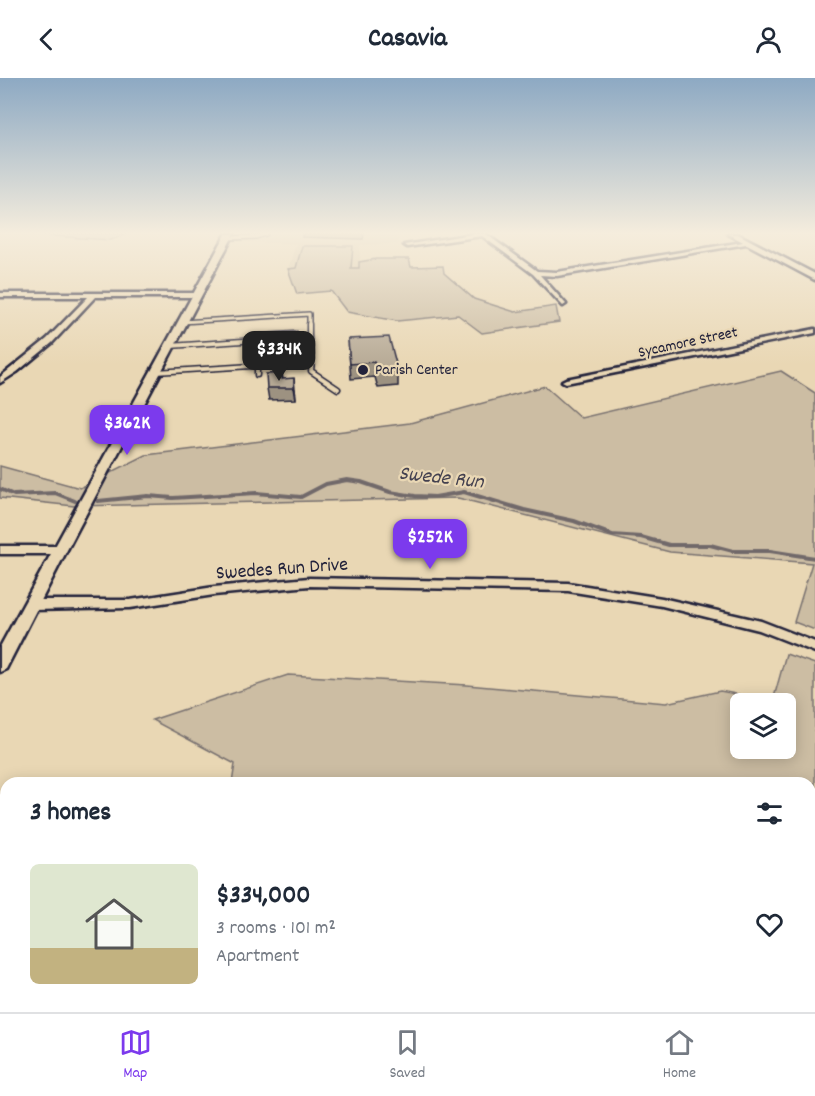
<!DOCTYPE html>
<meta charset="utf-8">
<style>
body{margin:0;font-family:Dekko,sans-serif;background:#f6f6f7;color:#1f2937;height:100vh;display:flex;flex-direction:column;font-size:22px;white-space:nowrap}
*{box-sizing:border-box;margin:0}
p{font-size:20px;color:#747a83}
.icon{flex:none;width:33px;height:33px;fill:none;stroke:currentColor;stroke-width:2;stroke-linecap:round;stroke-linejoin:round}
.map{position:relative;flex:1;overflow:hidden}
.sheet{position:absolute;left:0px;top:699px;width:816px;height:236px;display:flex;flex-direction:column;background:#fff;border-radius:18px 18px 0 0;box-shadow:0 3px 15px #0003}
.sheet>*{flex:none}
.tools{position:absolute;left:730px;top:615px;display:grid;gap:12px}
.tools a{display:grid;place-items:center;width:66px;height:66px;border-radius:9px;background:#fff;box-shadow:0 3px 15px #0003;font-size:30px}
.price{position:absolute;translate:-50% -51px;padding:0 14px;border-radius:12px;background:#7c3aed;color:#fff;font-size:20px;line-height:39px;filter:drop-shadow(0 2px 3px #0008)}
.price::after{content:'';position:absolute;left:50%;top:36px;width:18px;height:14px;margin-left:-9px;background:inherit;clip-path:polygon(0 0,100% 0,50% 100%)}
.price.current{background:#222;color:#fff}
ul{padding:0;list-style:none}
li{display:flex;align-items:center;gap:18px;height:150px;padding:0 30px}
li+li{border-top:2px solid #e0e1e3}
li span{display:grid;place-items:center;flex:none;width:168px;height:120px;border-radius:9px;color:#555}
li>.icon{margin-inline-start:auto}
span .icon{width:72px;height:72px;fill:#fffc;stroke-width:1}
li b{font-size:26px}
h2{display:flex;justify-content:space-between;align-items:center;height:72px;padding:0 30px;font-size:26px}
header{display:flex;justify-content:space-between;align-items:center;height:78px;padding:0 30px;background:#fff;font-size:27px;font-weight:700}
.menu{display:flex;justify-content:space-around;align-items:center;height:84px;border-top:2px solid #e0e1e3;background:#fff;font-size:16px;color:#747a83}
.menu a{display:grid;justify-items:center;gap:3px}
.menu .current{color:#7c3aed}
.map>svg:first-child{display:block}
</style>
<header><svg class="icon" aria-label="back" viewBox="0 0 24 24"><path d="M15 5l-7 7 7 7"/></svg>Casavia<svg class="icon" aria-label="person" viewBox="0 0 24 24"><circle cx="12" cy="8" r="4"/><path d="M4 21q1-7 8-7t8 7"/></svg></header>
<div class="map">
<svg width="815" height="934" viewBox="0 0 815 934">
<rect width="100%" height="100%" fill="#e9d7b4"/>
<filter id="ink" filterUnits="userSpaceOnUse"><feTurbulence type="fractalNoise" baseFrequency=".0167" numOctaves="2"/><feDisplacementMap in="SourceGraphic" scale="12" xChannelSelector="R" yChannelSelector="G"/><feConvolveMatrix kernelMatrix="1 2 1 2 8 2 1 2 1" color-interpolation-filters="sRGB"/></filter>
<g filter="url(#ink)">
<path fill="#dacaab" d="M230 156H395L399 166 360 167V190L288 191 296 166 226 163Z"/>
<path fill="#ccbda3" stroke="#77706f" stroke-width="1.5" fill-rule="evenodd" d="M23 156H127L111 162Z
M302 168H353L351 190H359V184L376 181H409L411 189 443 188 444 195 474 221 515 234 556 228 559 244 482 255 458 237 397 243 347 234 331 213 297 216 288 191 296 190Z
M781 293 815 315V552L794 544 812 485 670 474 458 420 74 428 0 420V388L80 410 146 377 410 345 545 308 581 340Z
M786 576 815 586V934H348L346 932V928H810V705H232L235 686 152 642 288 597 467 607 666 625 720 613 773 623ZM741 626H786V670H741Z"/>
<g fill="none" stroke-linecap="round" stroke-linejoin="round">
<path stroke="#71696b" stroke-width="4" d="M0 411 14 417 55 415 75 423
M98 423 148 418 173 420 256 415 301 419 326 406 347 402 361 404 390 414 415 418 435 419 464 414 524 432 574 443 612 457 641 459 669 467H710L733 473H770L815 480"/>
<g stroke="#22223b" stroke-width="6">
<path id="lane-far2" d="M227 160 256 159 266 156
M182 244 309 236V248"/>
</g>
<g stroke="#22223b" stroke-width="7">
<path id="lane-far1" d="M309 246V259
M170 268 257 262
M312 283 311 293 338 311
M289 285 312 283 309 259 293 260
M257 287V297
M156 294 283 286"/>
</g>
<g stroke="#22223b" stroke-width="13">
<path id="lane" d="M0 744 6 745
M0 838 6 830
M0 878 6 881
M147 934 150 928"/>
</g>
<g stroke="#22223b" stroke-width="5">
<path id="street" d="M472 156H486L537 193 557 194 749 163 752 165 557 198 540 197 565 225 566 226 563 228 533 196 482 158 407 169 404 167Z
M0 215H196L199 217 196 219H95L52 265 17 294 0 305V299L47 261 88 219H0Z
M815 251V255L566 305 562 303 566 301Z
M0 468H59L64 472 59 476H0Z
M309 500 568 505 662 520 761 543 815 564V574L759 552 662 528 568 513 309 508 214 517 130 530 32 532 28 530 26 527 28 524 32 522H130L214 509Z"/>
</g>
<g stroke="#22223b" stroke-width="5">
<path id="secondary" d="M226 156H234L67 472 6 591 0 594V569Z
M728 156H738L815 196V202Z"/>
</g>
<use href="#lane-far2" stroke="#e9d7b4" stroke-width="3"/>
<use href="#lane-far1" stroke="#e9d7b4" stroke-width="4"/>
<use href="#lane" stroke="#e9d7b4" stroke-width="8"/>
<use href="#street" fill="#e9d7b4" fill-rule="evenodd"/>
<use href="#secondary" fill="#e9d7b4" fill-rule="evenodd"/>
</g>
<path fill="#9d9281" stroke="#22223b" stroke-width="1.5" d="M302 156H364L363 161 302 159Z
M348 261 398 293V308L378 310 375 299 351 301Z
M299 264 300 279 251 284 249 273Z
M282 295 283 301 295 311 296 321 269 322 267 310Z"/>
<path fill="#807769" stroke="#22223b" stroke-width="1.5" d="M294 300 295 311 296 321 294 310Z
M0 922 6 926V928H10L19 934H11L0 927Z"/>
<path fill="#b7aa96" stroke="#22223b" stroke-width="1.5" d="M297 253 299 268 249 273 250 256Z
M389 259 398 293 377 295 374 284 350 286 348 261Z
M282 295V301L294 300V310H267L266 296Z
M0 927 11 934H0Z"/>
</g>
<linearGradient id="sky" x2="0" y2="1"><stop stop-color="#8da9c3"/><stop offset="0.54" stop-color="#f5eddd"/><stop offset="1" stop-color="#f5eddd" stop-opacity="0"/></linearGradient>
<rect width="815" height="287" fill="url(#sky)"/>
<circle fill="#22223b" stroke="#e9d7b4" stroke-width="2" cx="363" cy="292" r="6"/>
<g text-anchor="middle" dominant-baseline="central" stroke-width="4.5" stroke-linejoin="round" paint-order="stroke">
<g font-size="16" fill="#22223b" stroke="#e9d7b4">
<text transform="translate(688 265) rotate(-12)">Sycamore Street</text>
</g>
<g font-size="16" fill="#22223b" stroke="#e9d7b4" text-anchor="start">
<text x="375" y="292">Parish Center</text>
</g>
<g font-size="20" fill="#22223b" stroke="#e9d7b4">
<text transform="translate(282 492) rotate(-4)">Swedes Run Drive</text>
</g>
<g font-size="21" font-style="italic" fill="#43404f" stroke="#e9d7b4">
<text transform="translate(441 401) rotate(6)">Swede Run</text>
</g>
</g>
</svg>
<div class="tools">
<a><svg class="icon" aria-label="layers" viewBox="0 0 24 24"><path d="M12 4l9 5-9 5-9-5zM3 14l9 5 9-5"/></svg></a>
</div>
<b class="price current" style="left:279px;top:304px">$334K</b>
<b class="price" style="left:127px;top:378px">$362K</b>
<b class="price" style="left:430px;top:492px">$252K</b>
<section class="sheet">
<h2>3 homes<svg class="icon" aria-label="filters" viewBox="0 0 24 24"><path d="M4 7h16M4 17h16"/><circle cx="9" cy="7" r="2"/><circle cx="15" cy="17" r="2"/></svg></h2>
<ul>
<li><span style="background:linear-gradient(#dfe7d0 70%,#c2b280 0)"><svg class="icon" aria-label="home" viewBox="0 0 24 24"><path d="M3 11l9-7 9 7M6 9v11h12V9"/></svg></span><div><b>$334,000</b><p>3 rooms · 101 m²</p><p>Apartment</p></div><svg class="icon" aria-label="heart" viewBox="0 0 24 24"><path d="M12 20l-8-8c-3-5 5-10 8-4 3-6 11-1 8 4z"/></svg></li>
</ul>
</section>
</div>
<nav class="menu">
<a class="current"><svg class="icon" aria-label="map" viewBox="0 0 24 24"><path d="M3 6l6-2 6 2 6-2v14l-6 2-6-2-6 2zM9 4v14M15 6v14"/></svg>Map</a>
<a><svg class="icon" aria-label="saved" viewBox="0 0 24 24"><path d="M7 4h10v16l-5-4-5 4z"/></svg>Saved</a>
<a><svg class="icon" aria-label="home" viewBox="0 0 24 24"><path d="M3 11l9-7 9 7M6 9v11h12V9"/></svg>Home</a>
</nav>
